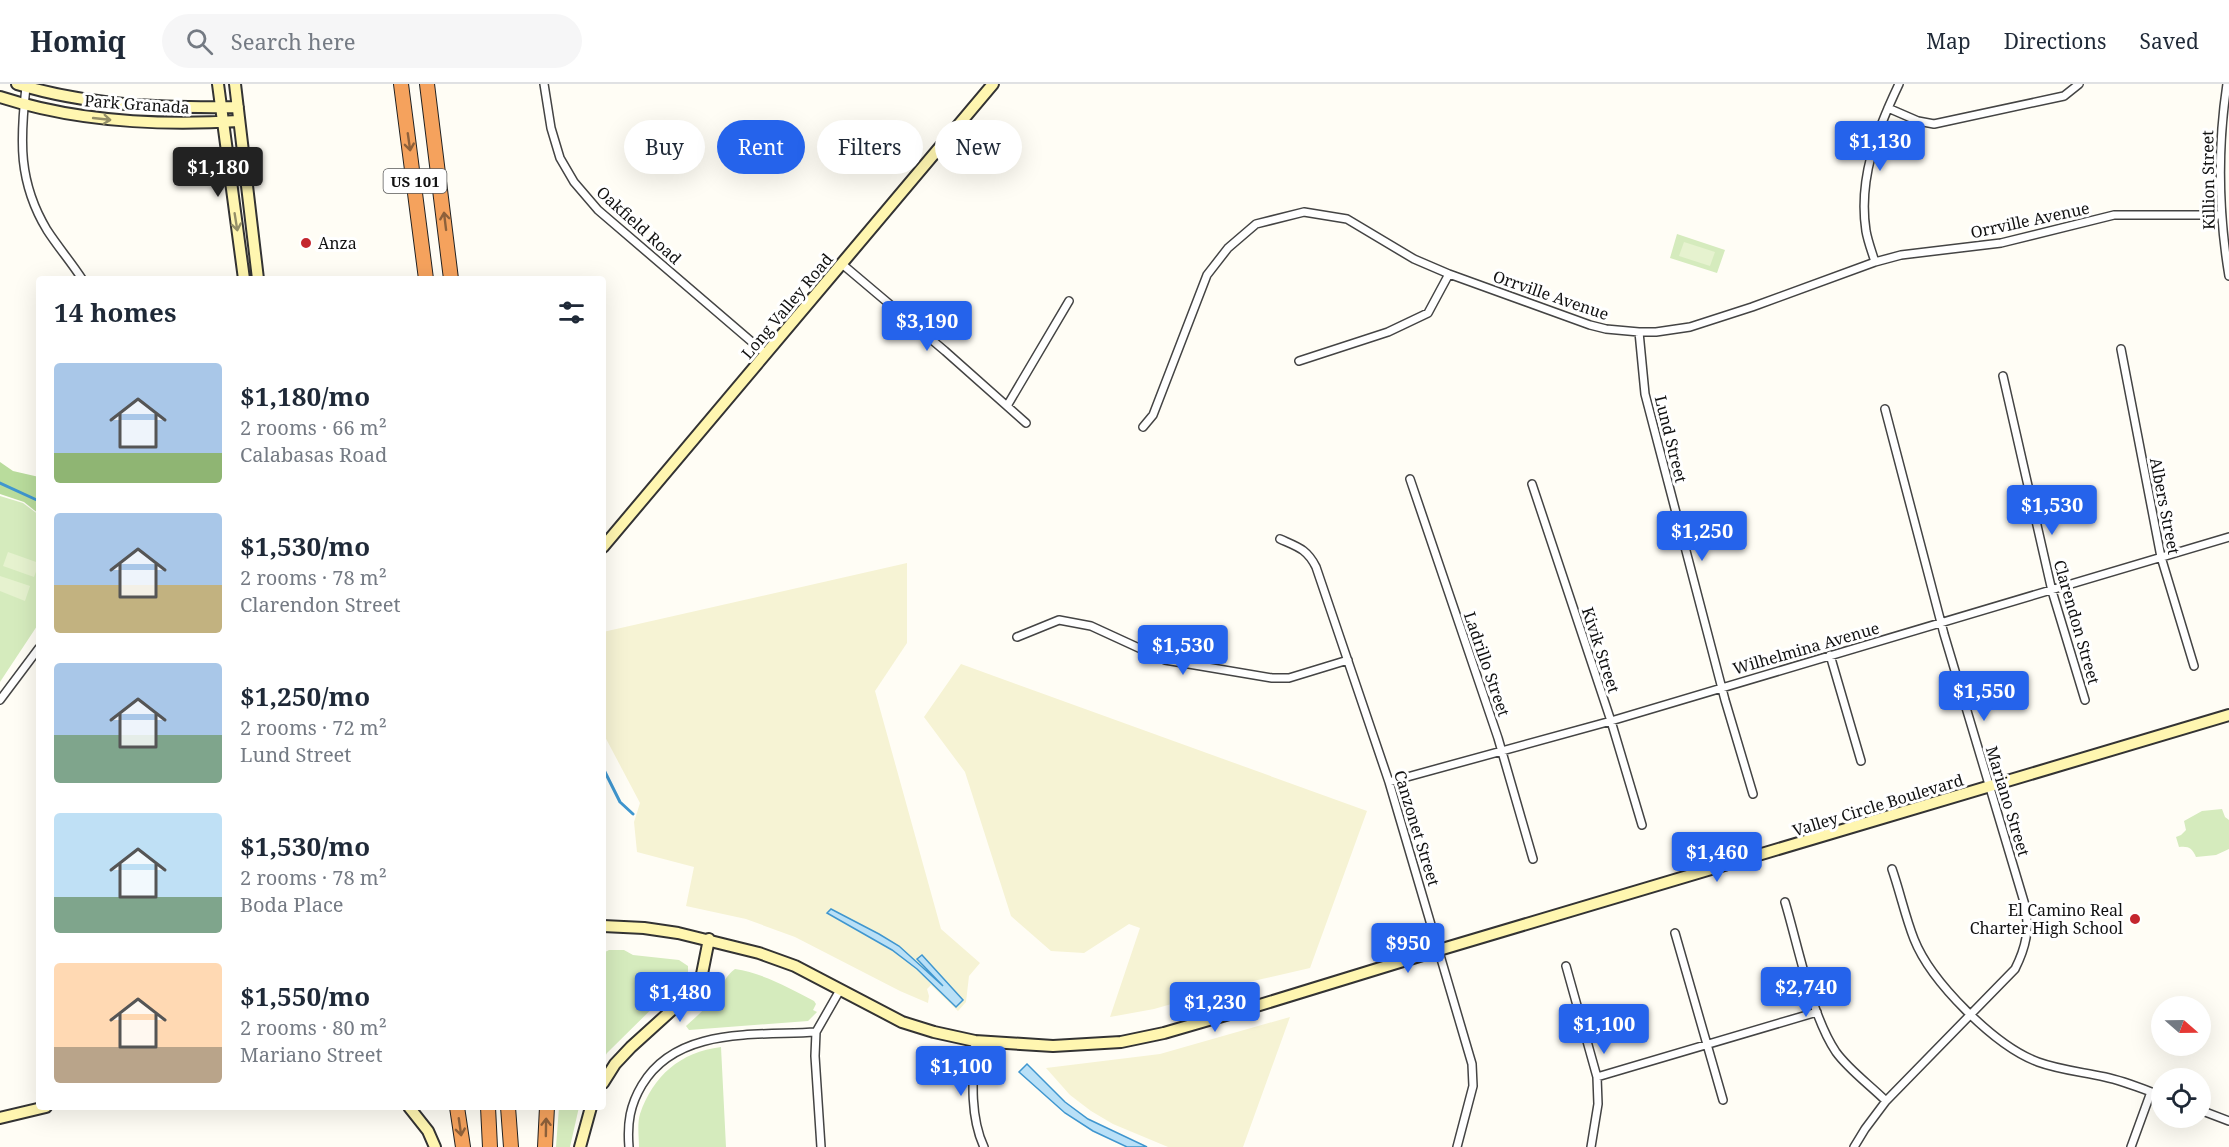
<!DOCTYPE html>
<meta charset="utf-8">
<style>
body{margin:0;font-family:"Noto Serif",serif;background:#f6f6f7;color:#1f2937;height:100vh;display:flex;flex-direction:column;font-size:22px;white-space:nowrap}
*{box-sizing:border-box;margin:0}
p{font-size:20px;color:#747a83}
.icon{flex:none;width:33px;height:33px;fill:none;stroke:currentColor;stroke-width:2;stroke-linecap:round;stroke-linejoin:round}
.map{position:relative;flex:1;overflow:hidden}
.drawer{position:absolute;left:36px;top:192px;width:570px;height:834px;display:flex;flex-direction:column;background:#fff;border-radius:6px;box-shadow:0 6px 24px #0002}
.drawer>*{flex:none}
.hud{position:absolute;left:624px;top:36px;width:570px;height:54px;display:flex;gap:12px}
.needle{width:39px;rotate:110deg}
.fabs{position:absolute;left:2151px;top:912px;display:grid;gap:12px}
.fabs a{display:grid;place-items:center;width:60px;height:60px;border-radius:50%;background:#fff;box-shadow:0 6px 24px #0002;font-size:30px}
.price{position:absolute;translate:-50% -51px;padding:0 14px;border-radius:6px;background:#2563eb;color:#fff;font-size:20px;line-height:39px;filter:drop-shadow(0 2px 3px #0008)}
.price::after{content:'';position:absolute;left:50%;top:36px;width:18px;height:14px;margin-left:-9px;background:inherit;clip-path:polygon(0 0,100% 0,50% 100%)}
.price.on{background:#222;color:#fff}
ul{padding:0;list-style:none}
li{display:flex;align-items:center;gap:18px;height:150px;padding:0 18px}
li span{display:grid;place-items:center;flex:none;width:168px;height:120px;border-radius:6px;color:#555}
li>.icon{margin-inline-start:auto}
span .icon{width:72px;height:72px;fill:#fffc;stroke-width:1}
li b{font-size:26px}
h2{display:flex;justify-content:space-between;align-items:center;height:72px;padding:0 18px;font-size:26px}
.chip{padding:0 21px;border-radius:27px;background:#fff;box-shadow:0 6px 24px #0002;font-size:21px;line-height:54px}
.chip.on{background:#2563eb;color:#fff}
header{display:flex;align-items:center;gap:36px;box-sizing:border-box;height:84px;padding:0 30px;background:#fff;border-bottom:2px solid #e0e1e3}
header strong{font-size:28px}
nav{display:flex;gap:33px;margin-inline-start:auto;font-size:21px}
.search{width:420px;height:54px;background:#f6f6f7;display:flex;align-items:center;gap:15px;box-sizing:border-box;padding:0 21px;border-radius:33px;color:#747a83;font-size:22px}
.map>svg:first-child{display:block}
</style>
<header>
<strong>Homiq</strong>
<div class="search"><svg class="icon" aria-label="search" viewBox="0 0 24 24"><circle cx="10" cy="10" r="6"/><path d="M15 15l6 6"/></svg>Search here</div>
<nav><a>Map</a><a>Directions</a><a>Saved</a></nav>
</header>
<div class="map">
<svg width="2229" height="1063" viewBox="0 0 2229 1063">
<rect width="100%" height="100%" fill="#fffdf5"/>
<path fill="#f6f3d4" d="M907 479V559L875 607 941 845 980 879 969 892 966 918 958 927 931 901 927 905 929 912 928 919 900 907 795 853 746 835 686 822 694 783 637 768 634 738 640 719 603 649V548Z
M961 580 1367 727 1310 884 1249 898 1154 925 1110 933 1140 844 1129 840 1084 869 1051 867 1011 832 965 688 924 633Z
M1290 933 1243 1063H1168L1113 1040 1091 1027 1070 1011 1046 984 1160 970Z"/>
<path fill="#d5ebbd" d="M1677 150 1725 166 1717 189 1670 174Z
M0 412 23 419 39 431V539L0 598Z
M2222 725 2225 733 2229 736V765L2216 771 2196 773C2192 764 2189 762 2179 763L2176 753 2181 751 2186 746 2184 737 2202 727Z
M609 866H624L633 871 679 876 688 882V889L607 969 603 976V869Z
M735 885C762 889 790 904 814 917L816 920 813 926 817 928 808 937 689 946 686 942C697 932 709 922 717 909 723 901 726 891 735 885Z
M721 963 726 1063H639C639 1053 637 1040 640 1030 653 992 680 968 721 963Z
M559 1023H579L570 1063H556Z"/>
<path fill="#b9dc9c" d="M0 378 13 387 39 393V430L24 418 0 410Z"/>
<path fill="#e6f2cf" d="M1684 158 1715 168 1710 182 1679 172Z
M8 468 39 479 34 493 3 482Z
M0 492 30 502 25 517 0 507Z"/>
<path fill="#b9e0f7" stroke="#3f96cf" stroke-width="1.5" d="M831 825 879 850 899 862 943 902 917 875 922 871 963 916 956 923 917 885 892 866 827 829Z
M1027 980 1065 1018 1088 1035 1147 1063H1127L1093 1047 1065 1029 1019 988Z"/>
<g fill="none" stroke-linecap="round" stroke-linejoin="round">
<path stroke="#3f96cf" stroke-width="3" d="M0 399 39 417
M603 684 620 718 633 730"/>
<g stroke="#444" stroke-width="10">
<path id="street" d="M544 0 551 44 560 74 574 98 598 126 766 270
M2227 0C2217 66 2218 126 2229 192
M26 3C20 56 18 98 47 146 58 163 71 178 82 195
M1888 24 1918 37 1934 40 2064 12 2079 0
M1875 178C1872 168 1868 158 1866 147 1858 95 1877 46 1899 0
M842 180 945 267 1026 339
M1639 248 1645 310 1725 616 1753 710
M2121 265 2161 473 2194 582
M1299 277 1388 248 1428 229 1449 190
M2003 292 2052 507 2085 616
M1007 322 1069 217
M1143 343 1153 331 1207 191 1228 164 1256 140 1304 128 1347 135 1414 175 1449 190 1590 241 1606 245 1639 248H1656L1690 243 1752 223 1875 178 1901 171 2001 159 2114 131H2221
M1410 395 1498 654 1533 775
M1532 400 1611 637 1642 741
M1280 455C1298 463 1307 465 1316 483L1389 698 1472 980 1473 1002 1457 1063
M1017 553 1059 536 1091 542 1165 576 1272 594H1289L1348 576
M1830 571 1861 677
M0 616 39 564
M1389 698 1611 637 2229 453
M1892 785C1900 808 1905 832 1914 855 1931 898 1995 962 2038 978 2060 986 2083 988 2105 993 2124 997 2143 1005 2162 1012
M1785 818C1798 861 1811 931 1836 968 1849 986 1870 1001 1886 1017
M1675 849 1723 1016
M1566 882 1597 993 1598 1020 1591 1063
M975 957C973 991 969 1031 984 1063
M1597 993 1817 928
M2200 1026 2229 1037
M629 1063C627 1039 630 1021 642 1001 677 942 756 952 816 948
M821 1063 815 972 816 948 840 906
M1854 1063 1865 1045 1886 1017 2015 885C2026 863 2030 845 2025 821L1944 550 1885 325
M2131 1063 2151 1008"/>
</g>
<g stroke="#333" stroke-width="14">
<path id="secondary" d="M17 0C89 22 163 24 238 23
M218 0 244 195
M235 0 258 195
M0 13C77 38 159 42 239 37
M603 463 993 0
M603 842 644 844 678 849 759 869 795 882 902 938 934 948 975 957 1053 962 1121 958 1164 949 1250 924 1439 866 2229 631
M603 999 615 980 631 963 695 905 702 890 709 855
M409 1023 428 1047 435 1063
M0 1034 46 1023
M580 1063 591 1023"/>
</g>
<g stroke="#222" stroke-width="16">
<path id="highway" d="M401 0 426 195
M427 0 451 195
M457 1023 463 1063
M488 1023 490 1063
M508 1023 511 1063
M545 1063 547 1023"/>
</g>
<use href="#street" stroke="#fff" stroke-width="7"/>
<use href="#secondary" stroke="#fff6b0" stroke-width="10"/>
<use href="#highway" stroke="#f5a25d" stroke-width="14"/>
</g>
<defs><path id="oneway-shaft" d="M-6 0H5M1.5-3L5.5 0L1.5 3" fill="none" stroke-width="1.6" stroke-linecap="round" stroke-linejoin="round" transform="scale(1.5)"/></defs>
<g stroke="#948f68">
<use href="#oneway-shaft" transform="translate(102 35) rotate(6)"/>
<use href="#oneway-shaft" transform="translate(236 138) rotate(81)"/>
</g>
<g stroke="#8e613b">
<use href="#oneway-shaft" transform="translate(409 58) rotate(82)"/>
<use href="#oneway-shaft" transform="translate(445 137) rotate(-97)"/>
<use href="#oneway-shaft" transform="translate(460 1043) rotate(82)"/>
<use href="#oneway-shaft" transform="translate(546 1043) rotate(-89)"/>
</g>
<g fill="#c4262e" stroke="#fff" stroke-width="2">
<circle cx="306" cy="159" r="6"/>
<circle cx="2135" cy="835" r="6"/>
</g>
<g text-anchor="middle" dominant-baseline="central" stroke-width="6" stroke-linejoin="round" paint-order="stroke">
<rect fill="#fff" stroke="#585858" stroke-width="1.5" x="383.5" y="85" width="63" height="24" rx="4.5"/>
<g font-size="15" font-weight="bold" fill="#111">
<text x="415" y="97">US 101</text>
</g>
<g font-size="16" fill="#111" stroke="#fff">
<text transform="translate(137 20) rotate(4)">Park Granada</text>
<text transform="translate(2208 96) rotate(-91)">Killion Street</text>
<text transform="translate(2030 136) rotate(-12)">Orrville Avenue</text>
<text transform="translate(639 141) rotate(42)">Oakfield Road</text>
<text transform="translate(1551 211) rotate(19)">Orrville Avenue</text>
<text transform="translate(787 222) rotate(-50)">Long Valley Road</text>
<text transform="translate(1671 355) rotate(76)">Lund Street</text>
<text transform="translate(2165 422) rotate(79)">Albers Street</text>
<text transform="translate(2077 538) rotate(74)">Clarendon Street</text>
<text transform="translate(1806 564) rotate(-16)">Wilhelmina Avenue</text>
<text transform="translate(1601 566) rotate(72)">Kivik Street</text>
<text transform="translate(1487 580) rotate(71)">Ladrillo Street</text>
<text transform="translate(2008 717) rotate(73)">Mariano Street</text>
<text transform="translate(1878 721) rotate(-17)">Valley Circle Boulevard</text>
<text transform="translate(1417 744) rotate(73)">Canzonet Street</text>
</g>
<g font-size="16" fill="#111" stroke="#fff" text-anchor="start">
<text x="318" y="159">Anza</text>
<text x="2123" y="826" text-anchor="end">El Camino Real<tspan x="2123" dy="18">Charter High School</tspan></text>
</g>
</g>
</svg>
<div class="fabs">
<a><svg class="needle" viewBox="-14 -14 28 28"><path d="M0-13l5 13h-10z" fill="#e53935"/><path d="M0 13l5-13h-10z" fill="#747a83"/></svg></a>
<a><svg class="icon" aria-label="locate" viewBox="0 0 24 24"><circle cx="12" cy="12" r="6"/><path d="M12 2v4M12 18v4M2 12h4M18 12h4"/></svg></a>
</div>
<b class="price" style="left:1880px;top:88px">$1,130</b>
<b class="price on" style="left:218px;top:114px">$1,180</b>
<b class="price" style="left:927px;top:268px">$3,190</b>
<b class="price" style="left:2052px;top:452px">$1,530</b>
<b class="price" style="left:1702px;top:478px">$1,250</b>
<b class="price" style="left:1183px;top:592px">$1,530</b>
<b class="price" style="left:1984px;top:638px">$1,550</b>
<b class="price" style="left:1717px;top:799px">$1,460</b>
<b class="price" style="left:1408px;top:890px">$950</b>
<b class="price" style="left:1806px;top:934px">$2,740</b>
<b class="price" style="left:680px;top:939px">$1,480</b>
<b class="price" style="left:1215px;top:949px">$1,230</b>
<b class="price" style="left:1604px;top:971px">$1,100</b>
<b class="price" style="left:961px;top:1013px">$1,100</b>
<div class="hud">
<a class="chip">Buy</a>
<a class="chip on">Rent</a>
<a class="chip">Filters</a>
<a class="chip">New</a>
</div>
<section class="drawer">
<h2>14 homes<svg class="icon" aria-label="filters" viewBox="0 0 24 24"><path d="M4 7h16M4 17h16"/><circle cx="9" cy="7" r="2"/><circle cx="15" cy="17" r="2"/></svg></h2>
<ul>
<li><span style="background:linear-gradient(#a9c7e8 75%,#8fb573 0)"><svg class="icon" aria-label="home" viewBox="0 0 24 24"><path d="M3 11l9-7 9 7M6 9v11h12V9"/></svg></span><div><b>$1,180/mo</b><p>2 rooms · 66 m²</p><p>Calabasas Road</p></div></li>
<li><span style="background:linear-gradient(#a9c7e8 60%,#c2b280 0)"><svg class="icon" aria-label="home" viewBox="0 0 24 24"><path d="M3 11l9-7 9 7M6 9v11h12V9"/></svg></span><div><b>$1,530/mo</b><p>2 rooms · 78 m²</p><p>Clarendon Street</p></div></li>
<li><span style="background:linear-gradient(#a9c7e8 60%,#7fa58c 0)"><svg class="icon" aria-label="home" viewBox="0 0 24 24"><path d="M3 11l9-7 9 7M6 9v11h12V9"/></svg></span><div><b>$1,250/mo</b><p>2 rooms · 72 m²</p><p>Lund Street</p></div></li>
<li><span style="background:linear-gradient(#bfe0f5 70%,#7fa58c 0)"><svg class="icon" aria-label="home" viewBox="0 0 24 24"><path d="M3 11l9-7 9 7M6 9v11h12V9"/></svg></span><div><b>$1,530/mo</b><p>2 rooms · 78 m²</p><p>Boda Place</p></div></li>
<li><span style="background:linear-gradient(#ffd9b3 70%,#b9a48a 0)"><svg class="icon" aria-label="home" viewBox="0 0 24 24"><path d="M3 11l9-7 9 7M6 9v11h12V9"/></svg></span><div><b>$1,550/mo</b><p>2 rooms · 80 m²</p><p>Mariano Street</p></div></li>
</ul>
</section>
</div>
